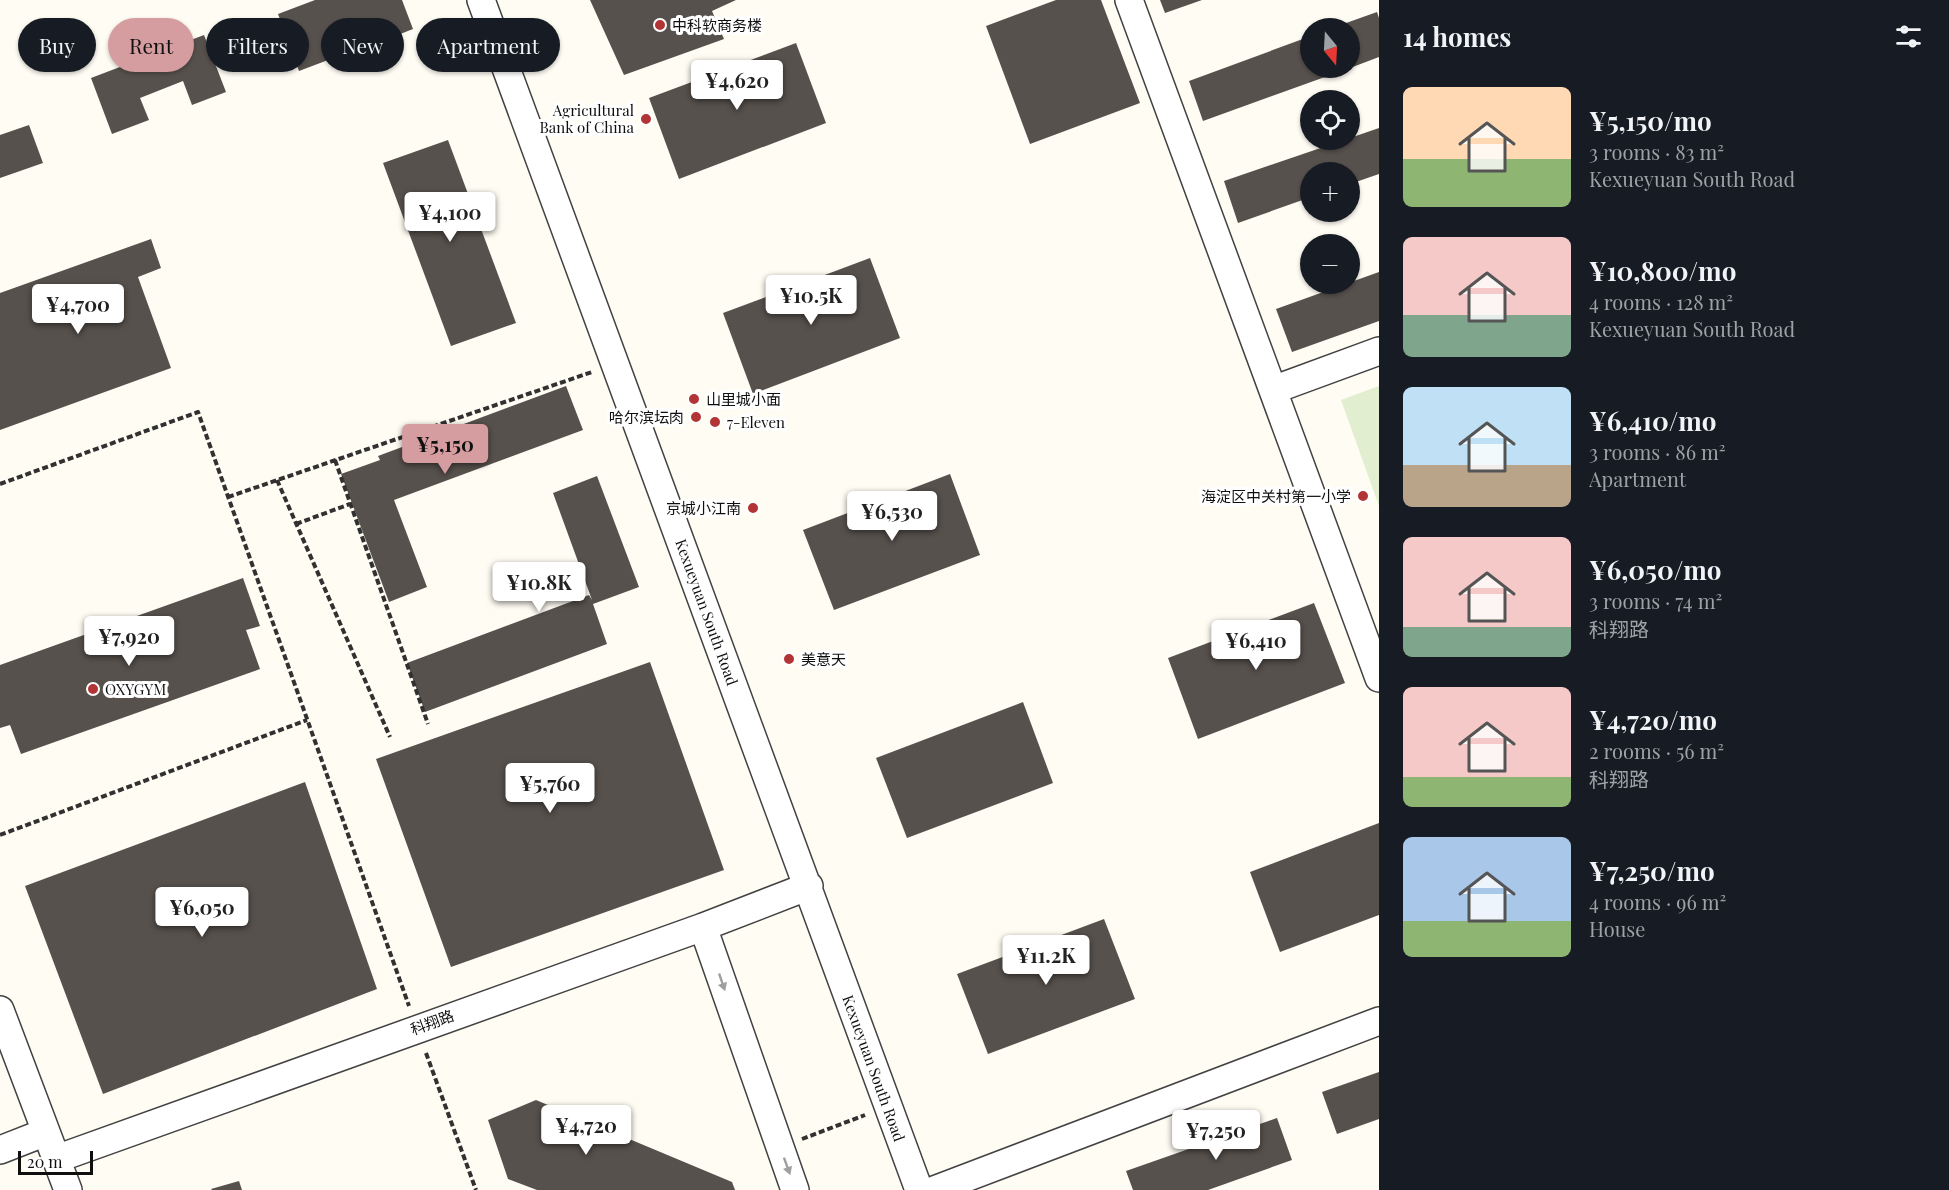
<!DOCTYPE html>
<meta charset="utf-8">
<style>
body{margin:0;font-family:"Playfair Display","Noto Sans SC",serif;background:#20242c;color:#f1f3f6;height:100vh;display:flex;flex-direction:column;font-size:22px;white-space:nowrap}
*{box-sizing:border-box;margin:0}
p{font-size:20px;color:#9ea1a6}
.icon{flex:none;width:33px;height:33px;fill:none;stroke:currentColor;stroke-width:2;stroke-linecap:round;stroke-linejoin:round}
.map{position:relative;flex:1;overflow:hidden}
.sheet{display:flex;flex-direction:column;background:#171b24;width:570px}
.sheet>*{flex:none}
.hud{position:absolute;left:18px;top:18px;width:570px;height:54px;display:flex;gap:12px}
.needle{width:39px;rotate:162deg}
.fabs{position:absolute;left:1300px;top:18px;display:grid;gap:12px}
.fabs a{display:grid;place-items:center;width:60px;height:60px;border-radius:50%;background:#171b24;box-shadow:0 2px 4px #0004;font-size:30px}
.scale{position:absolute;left:18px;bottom:15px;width:75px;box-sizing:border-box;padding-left:6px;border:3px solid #0f0f0f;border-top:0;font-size:16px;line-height:21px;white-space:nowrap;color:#0f0f0f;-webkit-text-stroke:4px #fff;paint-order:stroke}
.price{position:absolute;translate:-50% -51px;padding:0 14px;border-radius:6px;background:#fff;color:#222;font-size:20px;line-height:39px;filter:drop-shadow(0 2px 3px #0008)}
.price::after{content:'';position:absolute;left:50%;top:36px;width:18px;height:14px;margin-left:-9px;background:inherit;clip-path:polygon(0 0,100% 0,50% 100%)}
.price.active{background:#d59d9f;color:#111}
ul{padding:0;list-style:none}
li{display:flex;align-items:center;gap:18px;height:150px;padding:0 24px}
li span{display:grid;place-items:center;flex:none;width:168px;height:120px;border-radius:9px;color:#555}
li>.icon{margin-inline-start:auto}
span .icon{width:72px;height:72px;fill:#fffc;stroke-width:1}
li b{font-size:26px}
h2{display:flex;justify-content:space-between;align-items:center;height:72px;padding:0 24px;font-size:26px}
.chip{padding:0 21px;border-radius:27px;background:#171b24;box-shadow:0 2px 4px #0004;font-size:21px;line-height:54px}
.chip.active{background:#d59d9f;color:#111}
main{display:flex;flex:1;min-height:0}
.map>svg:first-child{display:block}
</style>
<main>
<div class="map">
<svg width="1379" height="1190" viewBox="0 0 1379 1190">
<rect width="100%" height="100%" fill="#fefcf3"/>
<path fill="#e2eed0" d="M1379 386V506L1341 400Z"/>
<path fill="#57514d" d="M315 0H402L413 29 380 42 371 18 327 35 336 57 299 71 278 14Z
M590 0H736L712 11 724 39 624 75Z
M1056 0H1101L1140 103 1030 144 986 26Z
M1160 0H1202L1165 13Z
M1377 12 1379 18V57L1350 68V28H1332Z
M204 35 226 92 192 105 183 81 140 98 149 120 112 134 91 78Z
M1311 36V68H1350L1203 121 1189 81Z
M796 43 826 123 679 179 649 98Z
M29 125 43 163 0 178V135Z
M1379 128V174L1350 184V172H1311V197L1238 223 1224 181 1344 140H1350V138Z
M448 140 516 323 451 346 383 163Z
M151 239 161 268 138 277 171 368 0 430V293Z
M870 258 900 338 753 394 723 313Z
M1379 272V321L1292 352 1276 309Z
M566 386 583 430 394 500 427 587 389 602 341 474 380 460 378 456Z
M950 474 980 555 834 610 803 530Z
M597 476 639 587 593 604 607 644 425 712 407 663 589 595 592 600 553 493Z
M243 578 260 626 246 630 260 669 21 754 10 725 0 728V665Z
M1314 603 1345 683 1198 739 1168 658Z
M650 662 724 870 451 967 376 759Z
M1023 702 1053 783 907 838 876 758Z
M305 782 377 989 103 1094 25 886Z
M1379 823V915L1280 952 1250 872Z
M1104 919 1135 999 988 1054 957 974Z
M1379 1072V1119L1337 1134 1322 1092Z
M536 1100 732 1182 735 1190H537L508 1179 488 1120Z
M1277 1118 1292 1160 1208 1190H1133L1126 1171Z
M239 1181 242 1190H212L211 1189Z"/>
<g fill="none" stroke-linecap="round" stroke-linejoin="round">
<g stroke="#424242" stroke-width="30">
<path id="minor" d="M481 0 919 1190
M1129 0 1379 678
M1273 390 1379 351
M703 927 795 1190
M0 1010 68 1190
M0 1150 46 1132
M56 1159 703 927 809 886
M934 1190 1379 1021"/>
</g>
<path stroke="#313131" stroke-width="4" stroke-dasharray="6 3" stroke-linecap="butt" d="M335 460 428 724
M277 480 390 737
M0 484 198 412 409 1006
M228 497 592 372
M296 524 350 504
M0 835 307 720
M426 1053 476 1190
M802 1139 865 1115"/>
<use href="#minor" stroke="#fff" stroke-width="27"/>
</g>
<defs><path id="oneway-solid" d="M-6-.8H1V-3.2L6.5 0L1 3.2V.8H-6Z" transform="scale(1.5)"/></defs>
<g fill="#9f9f9f">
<use href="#oneway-solid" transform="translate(722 982) rotate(71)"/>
<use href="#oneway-solid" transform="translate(787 1166) rotate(70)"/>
</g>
<g fill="#b23435" stroke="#fff" stroke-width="2">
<circle cx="660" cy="25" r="6"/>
<circle cx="646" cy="119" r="6"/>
<circle cx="694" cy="399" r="6"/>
<circle cx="696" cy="417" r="6"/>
<circle cx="715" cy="422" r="6"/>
<circle cx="1363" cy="496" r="6"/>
<circle cx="753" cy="508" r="6"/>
<circle cx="789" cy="659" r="6"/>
<circle cx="93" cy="689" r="6"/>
</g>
<g text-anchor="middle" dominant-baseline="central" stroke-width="6" stroke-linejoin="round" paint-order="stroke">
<g font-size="15" fill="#0f0f0f" stroke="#fff" text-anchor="start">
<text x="672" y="25">中科软商务楼</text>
<text x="634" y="110" text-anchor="end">Agricultural<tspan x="634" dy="17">Bank of China</tspan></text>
<text x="706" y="399">山里城小面</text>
<text x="684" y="417" text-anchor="end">哈尔滨坛肉</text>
<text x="727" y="422">7-Eleven</text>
<text x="1351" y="496" text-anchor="end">海淀区中关村第一小学</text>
<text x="741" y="508" text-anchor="end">京城小江南</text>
<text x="801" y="659">美意天</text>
<text x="105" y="689">OXYGYM</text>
</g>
<g font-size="15" fill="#0f0f0f" stroke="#fff">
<text transform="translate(707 612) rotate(70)">Kexueyuan South Road</text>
<text transform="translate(432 1022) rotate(-20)">科翔路</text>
<text transform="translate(874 1068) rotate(70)">Kexueyuan South Road</text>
</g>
</g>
</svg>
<div class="fabs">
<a><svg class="needle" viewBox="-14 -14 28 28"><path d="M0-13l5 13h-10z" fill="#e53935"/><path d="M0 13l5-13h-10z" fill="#9ea1a6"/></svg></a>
<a><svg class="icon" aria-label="locate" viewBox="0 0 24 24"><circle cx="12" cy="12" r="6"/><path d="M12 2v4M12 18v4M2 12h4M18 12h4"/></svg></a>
<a>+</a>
<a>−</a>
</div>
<div class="scale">20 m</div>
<b class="price" style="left:737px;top:111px">¥4,620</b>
<b class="price" style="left:450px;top:243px">¥4,100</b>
<b class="price" style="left:811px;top:326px">¥10.5K</b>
<b class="price" style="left:78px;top:335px">¥4,700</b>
<b class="price active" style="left:445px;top:475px">¥5,150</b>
<b class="price" style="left:892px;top:542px">¥6,530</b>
<b class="price" style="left:539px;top:613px">¥10.8K</b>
<b class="price" style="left:129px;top:667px">¥7,920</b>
<b class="price" style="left:1256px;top:671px">¥6,410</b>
<b class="price" style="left:550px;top:814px">¥5,760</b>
<b class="price" style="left:202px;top:938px">¥6,050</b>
<b class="price" style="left:1046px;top:986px">¥11.2K</b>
<b class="price" style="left:586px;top:1156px">¥4,720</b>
<b class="price" style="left:1216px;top:1161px">¥7,250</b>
<div class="hud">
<a class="chip">Buy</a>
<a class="chip active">Rent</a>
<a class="chip">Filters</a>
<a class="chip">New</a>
<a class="chip">Apartment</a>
</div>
</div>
<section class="sheet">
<h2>14 homes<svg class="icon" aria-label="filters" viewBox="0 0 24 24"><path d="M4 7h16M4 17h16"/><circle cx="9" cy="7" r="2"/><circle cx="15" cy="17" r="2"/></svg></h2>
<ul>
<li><span style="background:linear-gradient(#ffd9b3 60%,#8fb573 0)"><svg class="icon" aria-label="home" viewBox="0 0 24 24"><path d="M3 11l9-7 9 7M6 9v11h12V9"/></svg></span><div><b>¥5,150/mo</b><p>3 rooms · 83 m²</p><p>Kexueyuan South Road</p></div></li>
<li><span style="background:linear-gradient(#f6c9c9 65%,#7fa58c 0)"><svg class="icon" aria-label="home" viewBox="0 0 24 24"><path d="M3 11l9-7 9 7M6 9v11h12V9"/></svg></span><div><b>¥10,800/mo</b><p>4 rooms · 128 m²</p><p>Kexueyuan South Road</p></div></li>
<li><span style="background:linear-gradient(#bfe0f5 65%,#b9a48a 0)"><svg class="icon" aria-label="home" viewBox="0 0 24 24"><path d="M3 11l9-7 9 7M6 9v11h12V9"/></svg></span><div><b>¥6,410/mo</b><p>3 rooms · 86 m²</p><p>Apartment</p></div></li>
<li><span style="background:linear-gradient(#f6c9c9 75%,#7fa58c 0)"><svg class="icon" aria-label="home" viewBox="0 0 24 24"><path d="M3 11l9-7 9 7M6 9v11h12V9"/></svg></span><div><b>¥6,050/mo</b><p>3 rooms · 74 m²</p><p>科翔路</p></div></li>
<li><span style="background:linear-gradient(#f6c9c9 75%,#8fb573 0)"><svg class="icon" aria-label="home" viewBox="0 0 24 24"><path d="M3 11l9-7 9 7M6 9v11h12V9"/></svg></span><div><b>¥4,720/mo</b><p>2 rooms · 56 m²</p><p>科翔路</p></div></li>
<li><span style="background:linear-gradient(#a9c7e8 70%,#8fb573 0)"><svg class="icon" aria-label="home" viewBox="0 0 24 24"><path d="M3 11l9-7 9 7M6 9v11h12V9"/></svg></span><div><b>¥7,250/mo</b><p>4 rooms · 96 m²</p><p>House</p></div></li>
</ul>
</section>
</main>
